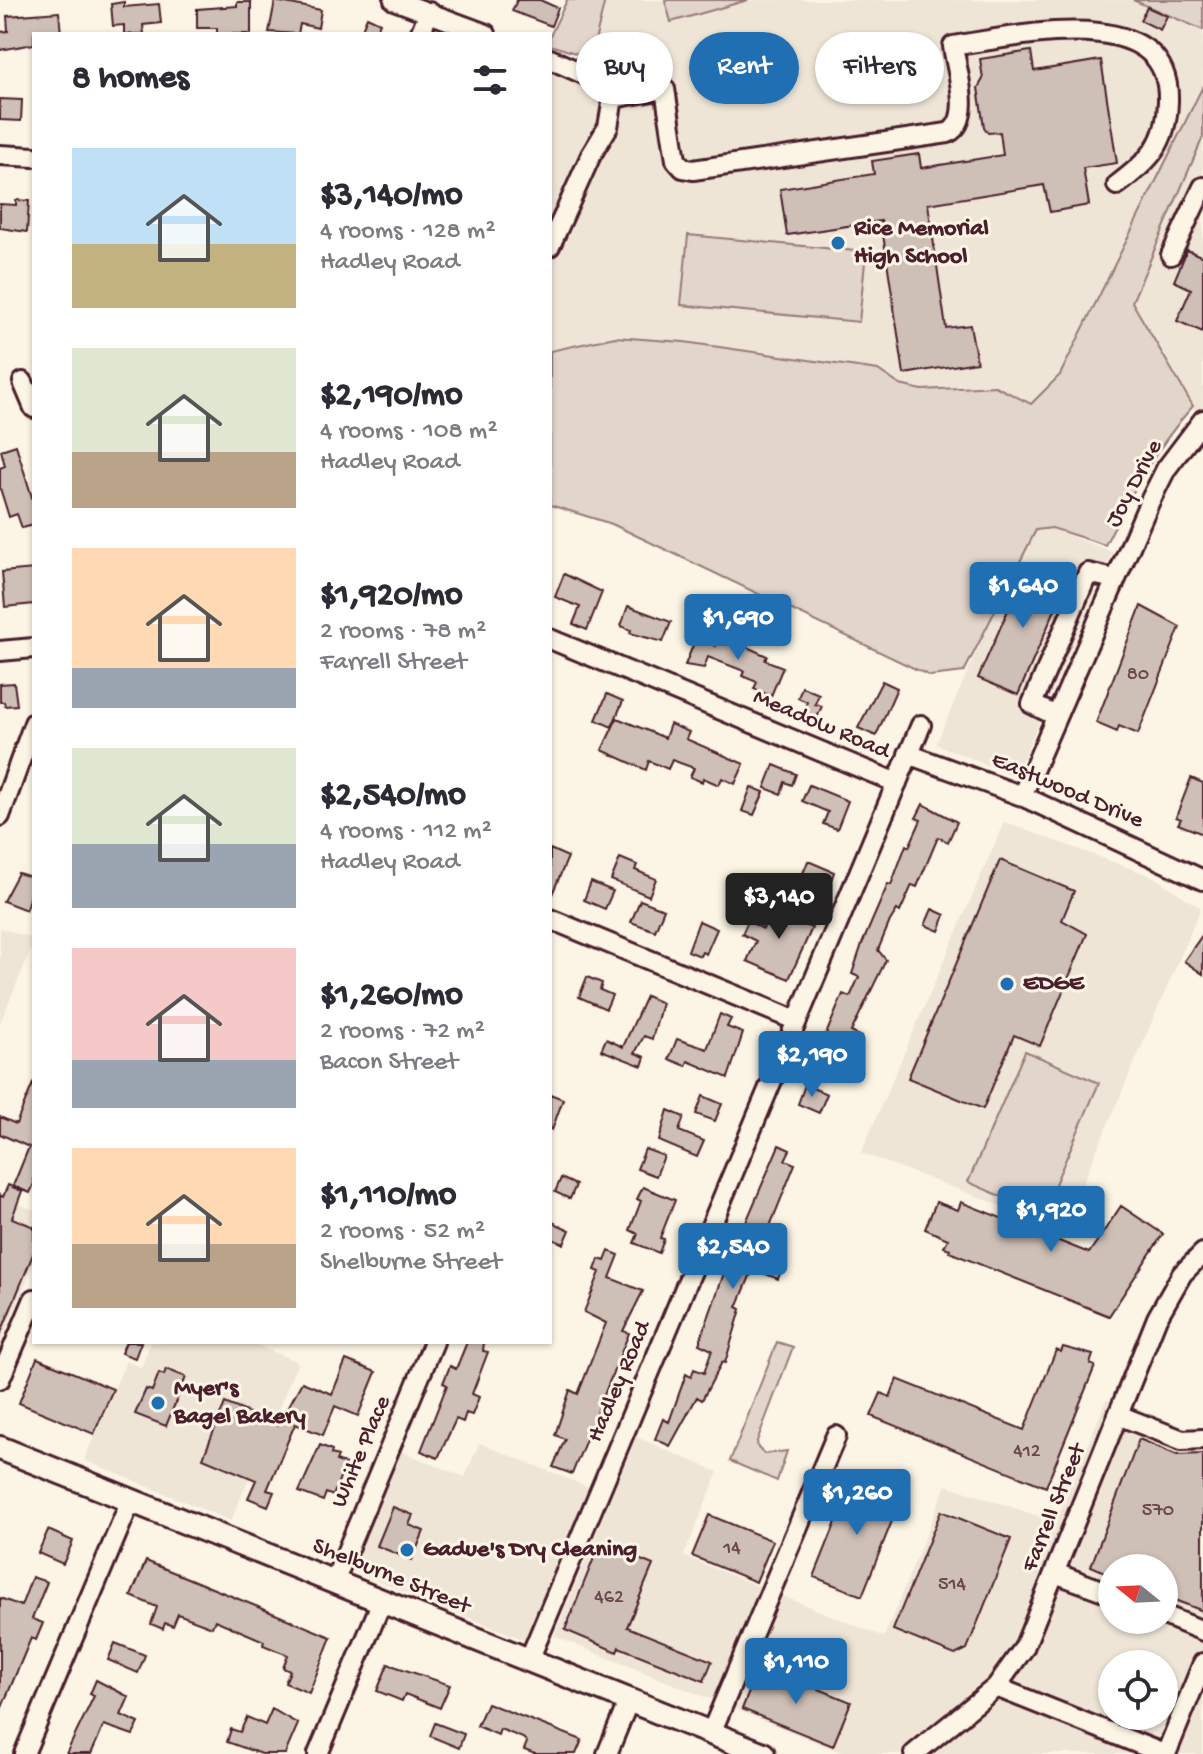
<!DOCTYPE html>
<meta charset="utf-8">
<style>
body{margin:0;font-family:"Gochi Hand",sans-serif;background:#f2f2f3;color:#2b2b33;height:100vh;display:flex;flex-direction:column;font-size:30px;white-space:nowrap}
*{box-sizing:border-box;margin:0}
p{font-size:26px;color:#7c7c81}
.icon{flex:none;width:44px;height:44px;fill:none;stroke:currentColor;stroke-width:2;stroke-linecap:round;stroke-linejoin:round}
.map{position:relative;flex:1;overflow:hidden}
.details{position:absolute;left:32px;top:32px;width:520px;height:1312px;display:flex;flex-direction:column;background:#fff;border-radius:0px;box-shadow:0 2px 6px #0004}
.details>*{flex:none}
.banner{position:absolute;left:576px;top:32px;width:506px;height:72px;display:flex;gap:16px}
.needle{width:52px;rotate:288deg}
.fabs{position:absolute;left:1098px;top:1554px;display:grid;gap:16px}
.fabs a{display:grid;place-items:center;width:80px;height:80px;border-radius:50%;background:#fff;box-shadow:0 2px 6px #0004;font-size:40px}
.price{position:absolute;translate:-50% -68px;padding:0 18px;border-radius:8px;background:#1f6fb2;color:#fff;font-size:26px;line-height:52px;filter:drop-shadow(0 2px 4px #0008)}
.price::after{content:'';position:absolute;left:50%;top:48px;width:24px;height:18px;margin-left:-12px;background:inherit;clip-path:polygon(0 0,100% 0,50% 100%)}
.price.active{background:#222;color:#fff}
ul{padding:0;list-style:none}
li{display:flex;align-items:center;gap:24px;height:200px;padding:0 40px}
li span{display:grid;place-items:center;flex:none;width:224px;height:160px;border-radius:0px;color:#555}
li>.icon{margin-inline-start:auto}
span .icon{width:96px;height:96px;fill:#fffc;stroke-width:1}
li b{font-size:34px}
h2{display:flex;justify-content:space-between;align-items:center;height:96px;padding:0 40px;font-size:34px}
.tag{padding:0 28px;border-radius:36px;background:#fff;box-shadow:0 2px 6px #0004;font-size:28px;line-height:72px}
.tag.active{background:#1f6fb2;color:#fff}
.map>svg:first-child{display:block}
</style>
<div class="map">
<svg width="1203" height="1754" viewBox="0 0 1203 1754">
<rect width="100%" height="100%" fill="#fcf5e5"/>
<filter id="ink" filterUnits="userSpaceOnUse"><feTurbulence type="fractalNoise" baseFrequency=".0125" numOctaves="2"/><feDisplacementMap in="SourceGraphic" scale="16" xChannelSelector="R" yChannelSelector="G"/><feConvolveMatrix kernelMatrix="1 2 1 2 8 2 1 2 1" color-interpolation-filters="sRGB"/></filter>
<g filter="url(#ink)">
<path fill="#eee5d7" fill-rule="evenodd" d="M605 0H1203V86L1060 375 1031 404 995 386 922 390 900 385 878 370 684 342 615 337 550 351V72L591 58Z
M1203 137V433L1193 406 1132 302Z
M1033 522 1113 552 1015 777 936 744Z
M1004 822 1154 877 1201 908 1063 1229 861 1153Z
M0 928 34 939V943L0 1023Z
M0 1197 34 1210V1264L0 1344Z
M151 1342H250L298 1362 231 1521 84 1460 126 1361 141 1367Z
M1106 1400 1203 1434V1754H846L554 1636 636 1437 718 1472 684 1556 884 1637 946 1485 1056 1522ZM1112 1568H1164V1620H1112ZM1112 1664H1164V1716H1112Z
M479 1443 588 1487 527 1641 350 1570 398 1450 465 1477Z"/>
<path fill="#e2d5ca" stroke="#967a7a" stroke-width="2" d="M567 0H605L591 58 550 45V36Z
M665 0H748L671 22Z
M1133 0H1203V30Z
M1203 86V137L1132 302 1193 406C1156 447 1130 496 1105 545L1052 528 1036 530 964 672 930 676 612 524 550 505V351L615 337 684 342 878 370 900 385 922 390 995 386 1031 404 1060 375Z
M688 235 866 252 859 322 681 305Z
M1025 1051 1099 1083 1042 1214 968 1182Z
M777 1342 793 1347 757 1441 758 1448 765 1454 787 1451 777 1481 730 1461Z"/>
<path fill="#cfc0b7" stroke="#4a1f2b" stroke-width="2" d="M517 0H540L558 8 551 26 512 11Z
M275 1 321 10 318 28 300 24 298 34 269 32Z
M124 2V7L159 4 161 23 143 25 144 34H124V25L113 26 111 4Z
M237 2H251V34H217V28H197V9L237 6Z
M1147 7 1167 16 1160 30 1140 20Z
M59 12 61 34H34V44L0 50V32L8 31 7 16Z
M367 17 380 23 375 34H360Z
M1031 51 1034 71 1101 60 1117 163 1083 168 1089 205 1050 212 1044 185 928 204 946 328 970 325 977 362 904 374 881 221 787 235 780 189 874 174 872 161 919 154 921 168 1003 155 1000 132 988 133 984 127 978 88 983 79 980 59Z
M0 99 22 100 21 121 0 120Z
M16 200 29 201 27 232 0 228V204L16 205Z
M1187 250 1203 257V332L1177 321 1191 289 1174 281Z
M16 445 34 504V525L22 528 17 514 9 517 0 488V468L5 466 1 450Z
M1028 565 1067 582 1018 695 978 678Z
M34 569V604L5 607 2 572Z
M564 574 602 592 587 630 573 624 580 607 555 597Z
M628 606 671 622 663 642 630 633 631 630 621 626Z
M1141 606 1180 627 1138 734 1119 726 1117 732 1096 723Z
M720 635 767 656 765 660 783 667 771 696 754 689 757 682 742 676 744 671 708 657 704 668 685 665 696 638 716 646Z
M882 681 897 688 876 736 858 728Z
M14 683 17 705 5 706 4 702H0V684Z
M802 687 819 694 815 704 822 706 817 718 803 712 807 702 798 698Z
M607 694 623 701 612 727 596 720Z
M617 718 665 738 670 724 689 732 686 739 744 764 735 784 722 778 719 785 703 778 702 782 690 777 694 768 672 760 668 769 649 761 646 770 602 750Z
M774 765 796 774 792 785 785 782 781 794 765 788Z
M1191 778 1203 783V834L1178 824 1181 819 1176 817Z
M809 785 848 801 837 829 823 824 828 812 802 801Z
M751 787 764 792 754 815 742 811Z
M923 804 957 822 948 842 938 837 917 887 912 885 900 912 897 910 890 921 878 950 886 960 851 1032 862 1037 849 1068 819 1056 821 1046 843 994 850 997 859 977 852 974 862 944 888 884 891 885 906 845 909 847 921 820 916 818Z
M550 849 568 857 550 899Z
M620 858 637 865 635 870 656 879 649 896 611 880Z
M1000 860 1074 891 1062 920 1087 934 1040 1046 1014 1035 983 1109 908 1078Z
M808 861 834 872 828 889 801 878Z
M18 873 34 878 26 910 3 901Z
M591 882 613 891 605 909 584 900Z
M640 900 664 909 655 931 631 922Z
M783 906 808 916 804 925 812 928 789 979 747 961 756 941 742 934 748 921 763 929 771 910 780 913Z
M932 909 945 915 939 931 925 925Z
M699 921 717 929 706 954 702 952 700 956 688 951Z
M1203 934V974L1184 961Z
M587 977 602 983 600 990 612 995 606 1009 579 997Z
M646 996 662 1003 652 1039 644 1036 635 1053 645 1057 642 1066 601 1050 606 1039 623 1047Z
M720 1014 731 1019 727 1027 743 1033 728 1078 688 1061 686 1066 669 1059 677 1039 707 1049Z
M34 1081V1184L30 1193 13 1186 29 1147 0 1134V1117L16 1124Z
M805 1085 827 1094 819 1113 798 1104Z
M550 1094 563 1099 552 1130 550 1129Z
M703 1096 722 1104 715 1121 696 1114Z
M668 1110 684 1117 679 1131 704 1141 697 1157 659 1141Z
M779 1145 790 1150 785 1160 795 1164 758 1256 783 1265 778 1279 753 1269 737 1307 741 1309 725 1363 722 1362 702 1400 697 1397 670 1446 655 1439 663 1419 669 1422 686 1374 691 1377 694 1369 704 1373 712 1350 699 1344 723 1276Z
M645 1149 664 1156 656 1176 637 1169Z
M561 1178 576 1185 570 1199 555 1192Z
M8 1185 22 1191 12 1218 34 1227V1252L0 1335V1195L3 1197Z
M643 1187 675 1200 660 1238 664 1239 659 1253 634 1243 638 1234 630 1230 641 1201 637 1199Z
M936 1202 958 1210 961 1202 1089 1253 1121 1206 1163 1234 1109 1316 949 1252 950 1249 944 1247 948 1239 925 1229Z
M550 1221 570 1230 564 1244 550 1238Z
M609 1251 619 1255 610 1278 643 1291 623 1331 629 1333 572 1474 553 1467 565 1439 555 1435 570 1390 578 1394 606 1323 584 1312 600 1272 595 1270 599 1259 605 1261Z
M126 1342H141L135 1358 121 1353Z
M467 1342H484L483 1351 488 1352 472 1394 479 1397 472 1415 466 1413 463 1422 456 1419 438 1458 421 1451 447 1385 443 1383 450 1366 456 1369Z
M1063 1347 1093 1355 1090 1364 1095 1366 1046 1487 871 1416 881 1393 890 1397 897 1379 1024 1430 1056 1350 1061 1352Z
M37 1358 113 1389 94 1434 19 1403Z
M346 1360 376 1372 358 1416 335 1406 323 1435 295 1424 267 1490 274 1492 268 1506 248 1498 256 1480 203 1458 225 1403 278 1425 302 1382 332 1394Z
M166 1369 186 1377 166 1426 135 1414 146 1389 152 1391 159 1373 164 1375Z
M1139 1439 1177 1455 1203 1454V1611L1164 1596V1568H1112V1575L1091 1566Z
M320 1445 332 1450 331 1454 338 1456 336 1461 345 1464 333 1496 326 1493 323 1501 299 1492Z
M851 1475 878 1486 876 1491 900 1501 862 1596 814 1577 846 1497 842 1495Z
M393 1507 413 1515 409 1525 424 1531 412 1560 377 1546Z
M941 1511 1011 1539 967 1649 955 1655 893 1630Z
M709 1515 773 1541 756 1582 692 1556Z
M48 1530 73 1541 63 1564 38 1553Z
M600 1543 653 1565 627 1627 712 1661 704 1681 619 1647 617 1652 565 1630Z
M146 1561 331 1637 309 1693 285 1683 290 1671 283 1668 288 1655 263 1645 264 1641 215 1620 212 1627 178 1614 173 1626 165 1623 163 1629 151 1624 157 1607 131 1596Z
M32 1577 47 1582 32 1619 43 1623 36 1640 31 1638 0 1712V1598L21 1606Z
M115 1643 145 1655 138 1673 108 1660Z
M388 1664 450 1685 440 1708 405 1694 402 1701 377 1691Z
M760 1665 851 1702 833 1746 742 1709Z
M96 1680 129 1697 121 1715 139 1723 133 1735 104 1725 91 1754H66L94 1696 90 1694Z
M487 1703 582 1740 576 1754H535L524 1750 527 1742 523 1738 500 1729 498 1735 477 1726Z
M272 1709 298 1724 285 1754H261L227 1742 231 1729 240 1732 247 1717 265 1725Z
M435 1723 464 1734 459 1748 430 1736Z"/>
<g fill="none" stroke-linecap="round" stroke-linejoin="round">
<g stroke="#4a1f2b" stroke-width="24">
<path id="minor" d="M394 0 486 34
M420 34 429 12
M550 59 604 83 613 98
M613 98 665 89 676 160 683 168 693 170 948 133C974 120 956 69 953 46 1018 36 1171 0 1168 101 1167 144 1149 161 1117 185
M0 155 34 157
M550 246 591 155 608 127 613 98
M1171 255 1203 187
M23 382 34 408
M550 639 897 783
M0 651 34 648
M1056 716 1032 704 1088 573 1114 579
M908 754 1022 796 1203 880
M1022 796 1149 503 1166 469 1203 420
M0 816 34 723
M550 919 797 1021
M0 1379 34 1299
M1118 1415 1182 1440 1203 1439
M1055 1573 1112 1594
M334 1582 434 1342
M1164 1615 1203 1631
M529 1660 921 725
M996 1687 1164 1754
M711 1733 836 1436
M24 1754 131 1500
M318 1754 382 1601
M607 1754 629 1700
M914 1754 996 1687 1024 1648 1157 1318 1182 1274 1203 1253
M1166 1754 1203 1663"/>
</g>
<g stroke="#4a1f2b" stroke-width="28">
<path id="major" d="M0 1448 763 1754"/>
</g>
<use href="#minor" stroke="#fcf5e5" stroke-width="18"/>
<use href="#major" stroke="#fcf5e5" stroke-width="22"/>
</g>
</g>
<g fill="#1f6fb2" stroke="#fcf5e5" stroke-width="3">
<circle cx="838" cy="243" r="8"/>
<circle cx="1007" cy="984" r="8"/>
<circle cx="158" cy="1403" r="8"/>
<circle cx="407" cy="1550" r="8"/>
</g>
<g text-anchor="middle" dominant-baseline="central" stroke-width="6" stroke-linejoin="round" paint-order="stroke">
<g font-size="20" fill="#6b474e">
<text x="1138" y="675">80</text>
<text x="1027" y="1452">412</text>
<text x="1158" y="1511">570</text>
<text x="732" y="1549">14</text>
<text x="952" y="1585">514</text>
<text x="609" y="1598">462</text>
</g>
<g font-size="24" font-weight="bold" fill="#4a1f2b" stroke="#fcf5e5" text-anchor="start">
<text x="854" y="229">Rice Memorial<tspan x="854" dy="28">High School</tspan></text>
<text x="1023" y="984">EDGE</text>
<text x="174" y="1389">Myer's<tspan x="174" dy="28">Bagel Bakery</tspan></text>
<text x="423" y="1550">Gadue's Dry Cleaning</text>
</g>
<g font-size="24" fill="#4a1f2b" stroke="#fcf5e5">
<text transform="translate(1135 484) rotate(-62)">Joy Drive</text>
<text transform="translate(821 725) rotate(23)">Meadow Road</text>
<text transform="translate(1067 791) rotate(23)">Eastwood Drive</text>
<text transform="translate(620 1382) rotate(-67)">Hadley Road</text>
<text transform="translate(362 1452) rotate(-67)">White Place</text>
<text transform="translate(1055 1508) rotate(-68)">Farrell Street</text>
<text transform="translate(391 1577) rotate(22)">Shelburne Street</text>
</g>
</g>
</svg>
<div class="fabs">
<a><svg class="needle" viewBox="-14 -14 28 28"><path d="M0-13l5 13h-10z" fill="#e53935"/><path d="M0 13l5-13h-10z" fill="#7c7c81"/></svg></a>
<a><svg class="icon" aria-label="locate" viewBox="0 0 24 24"><circle cx="12" cy="12" r="6"/><path d="M12 2v4M12 18v4M2 12h4M18 12h4"/></svg></a>
</div>
<b class="price" style="left:1023px;top:630px">$1,640</b>
<b class="price" style="left:738px;top:662px">$1,690</b>
<b class="price active" style="left:779px;top:941px">$3,140</b>
<b class="price" style="left:812px;top:1099px">$2,190</b>
<b class="price" style="left:1051px;top:1254px">$1,920</b>
<b class="price" style="left:733px;top:1291px">$2,540</b>
<b class="price" style="left:857px;top:1537px">$1,260</b>
<b class="price" style="left:796px;top:1706px">$1,110</b>
<div class="banner">
<a class="tag">Buy</a>
<a class="tag active">Rent</a>
<a class="tag">Filters</a>
</div>
<section class="details">
<h2>8 homes<svg class="icon" aria-label="filters" viewBox="0 0 24 24"><path d="M4 7h16M4 17h16"/><circle cx="9" cy="7" r="2"/><circle cx="15" cy="17" r="2"/></svg></h2>
<ul>
<li><span style="background:linear-gradient(#bfe0f5 60%,#c2b280 0)"><svg class="icon" aria-label="home" viewBox="0 0 24 24"><path d="M3 11l9-7 9 7M6 9v11h12V9"/></svg></span><div><b>$3,140/mo</b><p>4 rooms · 128 m²</p><p>Hadley Road</p></div></li>
<li><span style="background:linear-gradient(#dfe7d0 65%,#b9a48a 0)"><svg class="icon" aria-label="home" viewBox="0 0 24 24"><path d="M3 11l9-7 9 7M6 9v11h12V9"/></svg></span><div><b>$2,190/mo</b><p>4 rooms · 108 m²</p><p>Hadley Road</p></div></li>
<li><span style="background:linear-gradient(#ffd9b3 75%,#9aa5b1 0)"><svg class="icon" aria-label="home" viewBox="0 0 24 24"><path d="M3 11l9-7 9 7M6 9v11h12V9"/></svg></span><div><b>$1,920/mo</b><p>2 rooms · 78 m²</p><p>Farrell Street</p></div></li>
<li><span style="background:linear-gradient(#dfe7d0 60%,#9aa5b1 0)"><svg class="icon" aria-label="home" viewBox="0 0 24 24"><path d="M3 11l9-7 9 7M6 9v11h12V9"/></svg></span><div><b>$2,540/mo</b><p>4 rooms · 112 m²</p><p>Hadley Road</p></div></li>
<li><span style="background:linear-gradient(#f6c9c9 70%,#9aa5b1 0)"><svg class="icon" aria-label="home" viewBox="0 0 24 24"><path d="M3 11l9-7 9 7M6 9v11h12V9"/></svg></span><div><b>$1,260/mo</b><p>2 rooms · 72 m²</p><p>Bacon Street</p></div></li>
<li><span style="background:linear-gradient(#ffd9b3 60%,#b9a48a 0)"><svg class="icon" aria-label="home" viewBox="0 0 24 24"><path d="M3 11l9-7 9 7M6 9v11h12V9"/></svg></span><div><b>$1,110/mo</b><p>2 rooms · 52 m²</p><p>Shelburne Street</p></div></li>
</ul>
</section>
</div>
